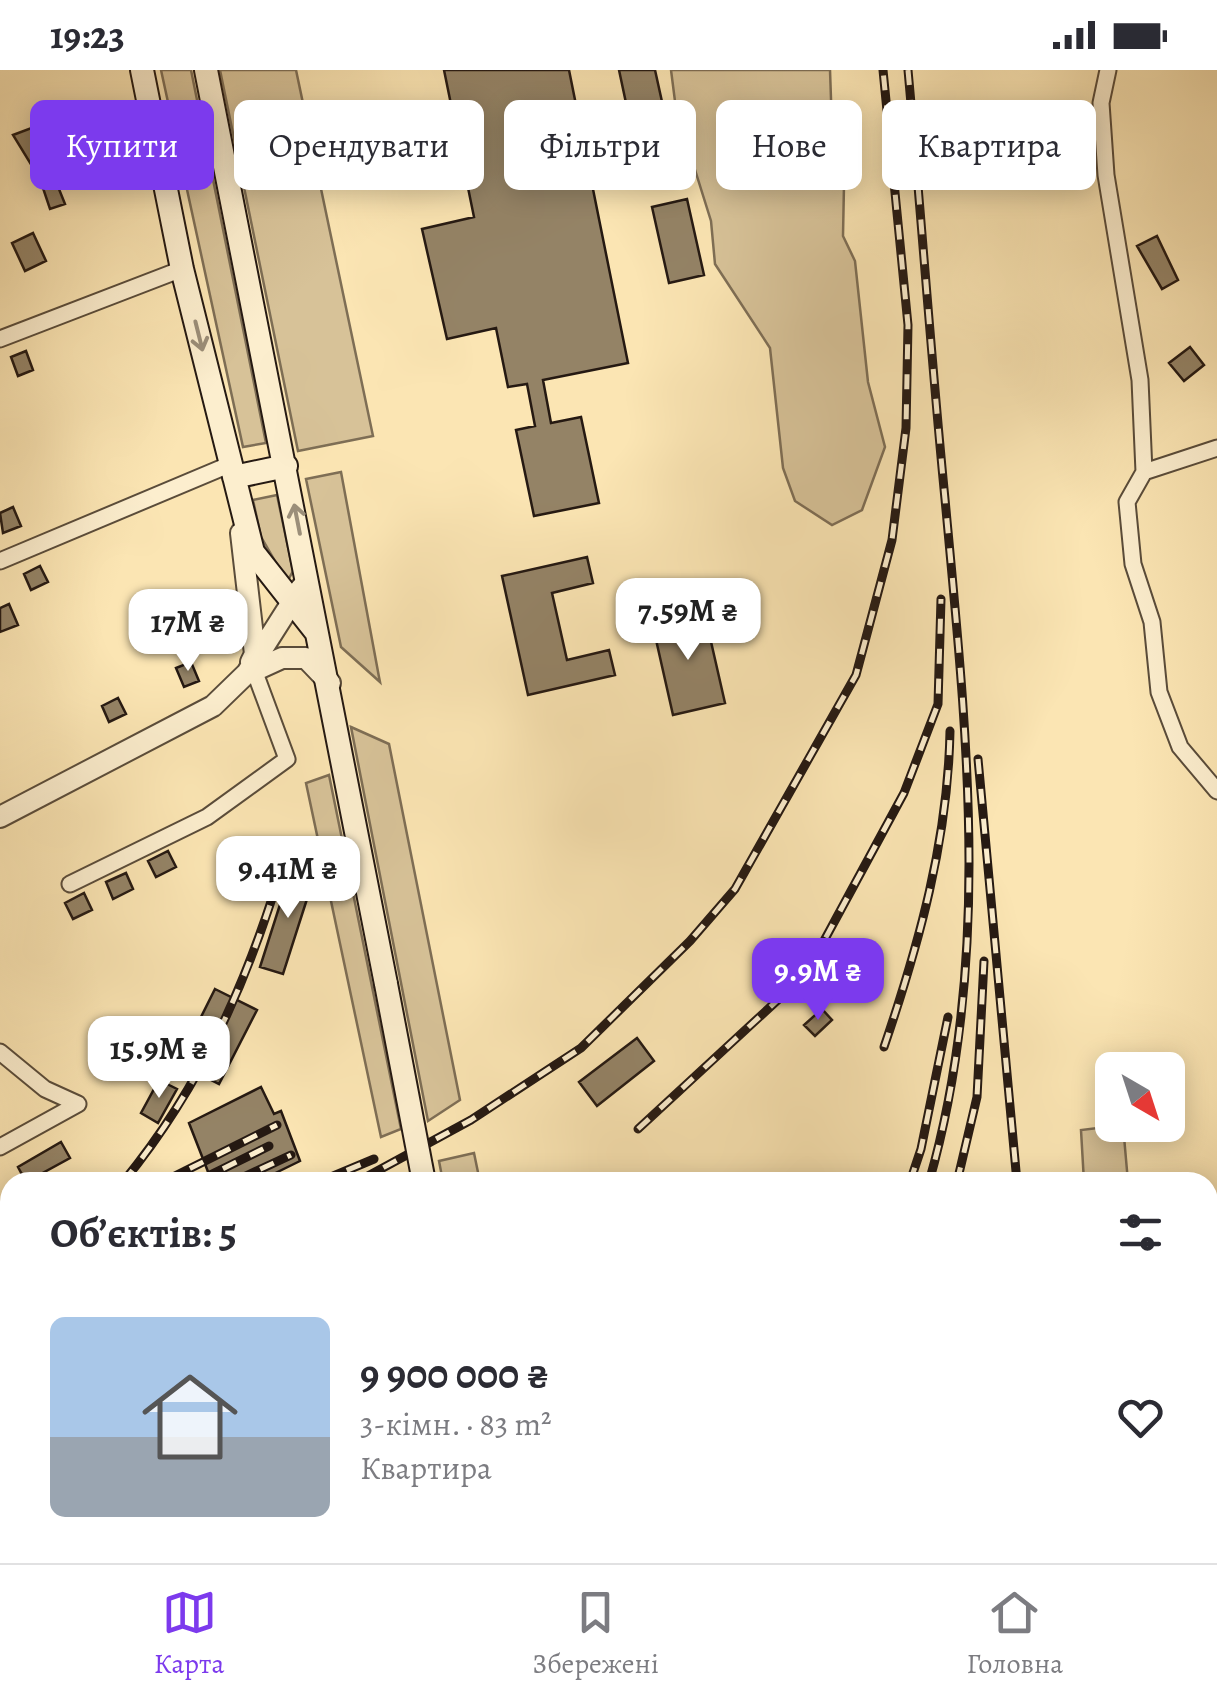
<!DOCTYPE html>
<html lang="uk">
<meta charset="utf-8">
<style>
body{margin:0;font-family:Alegreya,serif;background:#f7f7f7;color:#2b2b33;height:100vh;display:flex;flex-direction:column;font-size:38px;white-space:nowrap}
*{box-sizing:border-box;margin:0}
p{font-size:32px;color:#7c7c81}
.icon{flex:none;width:55px;height:55px;fill:none;stroke:currentColor;stroke-width:2;stroke-linecap:round;stroke-linejoin:round}
.map{position:relative;flex:1;overflow:hidden}
.details{position:absolute;left:0px;top:1102px;width:1218px;height:392px;display:flex;flex-direction:column;background:#fff;border-radius:30px 30px 0 0;box-shadow:0 5px 25px #0003}
.details>*{flex:none}
.hud{position:absolute;left:30px;top:30px;width:1158px;height:90px;display:flex;gap:20px}
.needle{width:65px;rotate:141deg}
.fabs{position:absolute;left:1095px;top:982px;display:grid;gap:20px}
.fabs a{display:grid;place-items:center;width:90px;height:90px;border-radius:15px;background:#fff;box-shadow:0 5px 25px #0003;font-size:50px}
.price{position:absolute;translate:-50% -85px;padding:0 22px;border-radius:20px;background:#fff;color:#222;font-size:32px;line-height:65px;filter:drop-shadow(0 2px 5px #0008)}
.price::after{content:'';position:absolute;left:50%;top:60px;width:30px;height:22px;margin-left:-15px;background:inherit;clip-path:polygon(0 0,100% 0,50% 100%)}
.price.on{background:#7c3aed;color:#fff}
ul{padding:0;list-style:none}
li{display:flex;align-items:center;gap:30px;height:250px;padding:0 50px}
li span{display:grid;place-items:center;flex:none;width:280px;height:200px;border-radius:15px;color:#555}
li>.icon{margin-inline-start:auto}
span .icon{width:120px;height:120px;fill:#fffc;stroke-width:1}
li b{font-size:42px}
h2{display:flex;justify-content:space-between;align-items:center;height:120px;padding:0 50px;font-size:42px}
.tag{padding:0 35px;border-radius:15px;background:#fff;box-shadow:0 5px 25px #0003;font-size:35px;line-height:90px}
.tag.on{background:#7c3aed;color:#fff}
.status{display:flex;justify-content:space-between;align-items:center;height:70px;padding:0 50px;background:#fff;direction:ltr}
.status svg{height:28px;fill:currentColor}
.dock{display:flex;justify-content:space-around;align-items:center;height:140px;border-top:2px solid #e1e1e2;background:#fff;font-size:28px;color:#7c7c81}
.dock a{display:grid;justify-items:center;gap:5px}
.dock .on{color:#7c3aed}
.map>svg:first-child{display:block}
</style>
<div class="status"><b>19:23</b><svg viewBox="0 0 49 12"><path d="M0 12V9h3v3zM5 12V6h3v6zM10 12V3h3v9zM15 12V0h3v12zM26 1h20v11H26zM47 4h2v5h-2z"/></svg></div>
<div class="map">
<svg width="1217" height="1493" viewBox="0 0 1217 1493">
<rect width="100%" height="100%" fill="#fbe5b3"/>
<filter id="stains"><feTurbulence type="fractalNoise" baseFrequency=".002" numOctaves="4"/><feColorMatrix values="0 0 0 0 .2 0 0 0 0 .09 0 0 0 0 .02 0 0 0 .5 -.17"/></filter>
<radialGradient id="worn" r=".72"><stop offset=".6" stop-color="#630" stop-opacity="0"/><stop offset="1" stop-color="#630" stop-opacity=".3"/></radialGradient>
<path fill="#d7c298" stroke="#7e6e55" stroke-width="2.5" d="M161 0H191L266 373 243 377Z
M220 0H296L373 366 298 381Z
M671 0H830L833 87 844 115 843 166 855 191 868 312 885 377 862 440 832 455 795 431 783 398 770 278 715 194 711 151 676 39Z
M341 402 379 607 380 612 341 577 306 409Z
M277 425 293 501 287 512 261 467 253 430Z
M351 657 389 674 460 1030 428 1051Z
M329 705 401 1059 381 1067 306 713Z
M1123 1055 1128 1112H1084L1081 1060Z
M474 1083 480 1112H443L439 1091Z"/>
<path fill="#948366" stroke="#251912" stroke-width="2.5" d="M444 0H569L628 293 543 310 551 353 581 347 599 433 534 446 516 360 535 356 527 314 508 317 496 258 447 269 422 159 474 147Z
M619 0H655L674 86 639 94Z
M34 57 65 134 50 139 40 109 13 65Z
M687 129 704 205 669 213 652 137Z
M33 163 46 191 25 201 12 173Z
M1157 166 1178 210 1162 219 1137 176Z
M1190 277 1204 295 1184 311 1169 293Z
M26 281 33 300 18 306 11 287Z
M13 437 21 456 3 463 0 443Z
M587 487 593 513 552 523 567 590 609 580 615 605 528 625 502 506Z
M40 496 48 512 31 520 24 504Z
M9 534 18 555 0 562V538Z
M704 541 725 633 673 645 652 552Z
M191 592 199 611 184 617 176 598Z
M118 628 126 644 109 652 102 636Z
M168 781 176 797 156 807 148 791Z
M292 797 315 804 283 904 260 897Z
M126 803 133 819 113 829 106 812Z
M84 823 92 840 73 849 65 833Z
M215 919 257 940 219 1014 178 993Z
M822 939 832 950 815 966 804 955Z
M637 968 654 991 597 1036 579 1012Z
M159 1010 177 1019 158 1053 141 1043Z
M261 1017 274 1044 281 1041 300 1091 257 1112H212L189 1053Z
M61 1072 70 1088 26 1112 18 1097Z"/>
<g fill="none" stroke-linecap="round" stroke-linejoin="round">
<g stroke="#5a4c3a" stroke-width="19">
<path id="minor" d="M1108 0 1101 33 1106 105 1140 310 1144 402 1127 432 1133 494 1152 552 1159 622 1180 677 1217 721
M0 269 182 199
M1144 402 1217 378
M0 491 231 394
M70 814 207 747 287 689 254 600
M0 982 45 1019 78 1034
M0 1077 78 1034
M0 1437 10 1432
M478 1485 488 1493"/>
</g>
<g stroke="#5a4c3a" stroke-width="24">
<path id="tertiary" d="M241 463 255 584 251 592
M249 603 282 588H306L330 613
M0 747 213 636 247 603 301 518"/>
</g>
<g stroke="#251912" stroke-width="26">
<path id="secondary" d="M142 0 182 199 253 482 316 562
M206 0 386 914
M234 407 286 396
M497 1485 498 1493"/>
</g>
<use href="#minor" stroke="#fceece" stroke-width="15"/>
<use href="#tertiary" stroke="#fceece" stroke-width="20"/>
<use href="#secondary" stroke="#fceece" stroke-width="22"/>
<g stroke="#251912" stroke-width="9">
<path id="rail" d="M908 0C921 143 931 286 945 429 966 657 993 889 929 1112
M978 689 1017 1112
M884 977C919 874 948 770 950 661
M638 1059 806 904 904 723 938 634 941 529
M123 1112C203 1015 251 904 286 783
M163 1112 277 1055
M196 1112 269 1076
M233 1112 291 1085
M319 1112 374 1089
M357 1112 471 1050 581 978 690 871 735 819 856 605 892 470 906 358 908 255 883 0
M910 1112 921 1079 948 947
M957 1112 977 1027 984 891
M0 1221 10 1214
M0 1255 10 1250
M0 1280 10 1276
M0 1308 10 1303
M1049 1485V1493
M806 1493 809 1485
M835 1493 837 1485
M1026 1493 1027 1485"/>
</g>
<use href="#rail" stroke="#fceece" stroke-width="5" stroke-dasharray="15" stroke-linecap="butt"/>
<g stroke="#251912" stroke-width="26" stroke-linecap="butt">
<path id="secondary-bridge" d="M386 914 424 1112"/>
</g>
<use href="#secondary-bridge" stroke="#fceece" stroke-width="22"/>
</g>
<defs><path id="oneway-shaft" d="M-6 0H5M1.5-3L5.5 0L1.5 3" fill="none" stroke-width="1.6" stroke-linecap="round" stroke-linejoin="round" transform="scale(2.5)"/></defs>
<g stroke="#9b8e79">
<use href="#oneway-shaft" transform="translate(199 266) rotate(76)"/>
<use href="#oneway-shaft" transform="translate(297 449) rotate(-101)"/>
</g>
<rect width="100%" height="100%" filter="url(#stains)"/>
<rect width="100%" height="100%" fill="url(#worn)"/>
</svg>
<div class="fabs">
<a><svg class="needle" viewBox="-14 -14 28 28"><path d="M0-13l5 13h-10z" fill="#e53935"/><path d="M0 13l5-13h-10z" fill="#7c7c81"/></svg></a>
</div>
<b class="price" style="left:688px;top:593px">7.59M ₴</b>
<b class="price" style="left:188px;top:604px">17M ₴</b>
<b class="price" style="left:288px;top:851px">9.41M ₴</b>
<b class="price on" style="left:818px;top:953px">9.9M ₴</b>
<b class="price" style="left:159px;top:1031px">15.9M ₴</b>
<div class="hud">
<a class="tag on">Купити</a>
<a class="tag">Орендувати</a>
<a class="tag">Фільтри</a>
<a class="tag">Нове</a>
<a class="tag">Квартира</a>
</div>
<section class="details">
<h2>Об’єктів: 5<svg class="icon" aria-label="filters" viewBox="0 0 24 24"><path d="M4 7h16M4 17h16"/><circle cx="9" cy="7" r="2"/><circle cx="15" cy="17" r="2"/></svg></h2>
<ul>
<li><span style="background:linear-gradient(#a9c7e8 60%,#9aa5b1 0)"><svg class="icon" aria-label="home" viewBox="0 0 24 24"><path d="M3 11l9-7 9 7M6 9v11h12V9"/></svg></span><div><b>9 900 000 ₴</b><p>3-кімн. · 83 m²</p><p>Квартира</p></div><svg class="icon" aria-label="heart" viewBox="0 0 24 24"><path d="M12 20l-8-8c-3-5 5-10 8-4 3-6 11-1 8 4z"/></svg></li>
</ul>
</section>
</div>
<nav class="dock">
<a class="on"><svg class="icon" aria-label="map" viewBox="0 0 24 24"><path d="M3 6l6-2 6 2 6-2v14l-6 2-6-2-6 2zM9 4v14M15 6v14"/></svg>Карта</a>
<a><svg class="icon" aria-label="saved" viewBox="0 0 24 24"><path d="M7 4h10v16l-5-4-5 4z"/></svg>Збережені</a>
<a><svg class="icon" aria-label="home" viewBox="0 0 24 24"><path d="M3 11l9-7 9 7M6 9v11h12V9"/></svg>Головна</a>
</nav>
